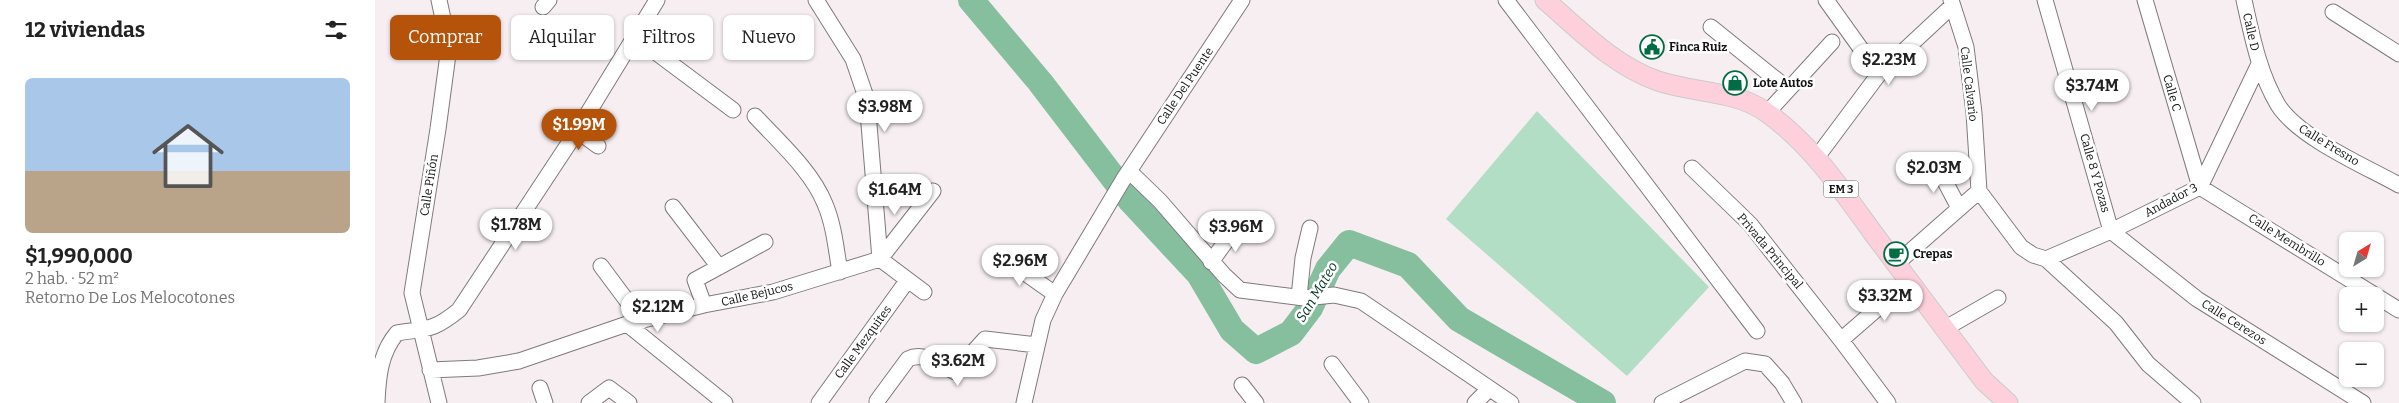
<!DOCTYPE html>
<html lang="es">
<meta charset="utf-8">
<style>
body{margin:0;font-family:Bitter,serif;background:#f2f2f2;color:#222;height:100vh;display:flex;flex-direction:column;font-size:19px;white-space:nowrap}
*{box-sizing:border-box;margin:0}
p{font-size:16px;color:#767676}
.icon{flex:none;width:28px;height:28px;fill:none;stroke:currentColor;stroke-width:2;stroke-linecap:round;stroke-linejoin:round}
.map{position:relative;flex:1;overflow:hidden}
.side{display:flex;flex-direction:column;background:#fff;width:375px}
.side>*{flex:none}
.banner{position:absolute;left:15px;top:15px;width:475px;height:45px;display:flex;gap:10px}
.needle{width:32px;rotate:37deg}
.buttons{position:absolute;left:1964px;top:232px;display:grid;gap:10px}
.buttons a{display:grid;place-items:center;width:45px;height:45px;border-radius:8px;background:#fff;box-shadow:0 1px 4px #0004;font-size:25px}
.price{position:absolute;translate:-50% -42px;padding:0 11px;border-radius:18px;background:#fff;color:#222;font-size:16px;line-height:32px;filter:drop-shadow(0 1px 2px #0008)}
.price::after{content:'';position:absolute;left:50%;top:30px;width:15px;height:11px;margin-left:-8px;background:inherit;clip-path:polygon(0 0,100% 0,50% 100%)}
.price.active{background:#b45309;color:#fff}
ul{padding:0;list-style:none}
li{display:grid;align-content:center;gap:10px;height:265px;padding:0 25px}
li+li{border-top:1px solid #e0e0e0}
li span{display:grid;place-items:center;height:155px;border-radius:8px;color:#555}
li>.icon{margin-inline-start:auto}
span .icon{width:90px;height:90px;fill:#fffc;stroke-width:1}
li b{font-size:21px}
h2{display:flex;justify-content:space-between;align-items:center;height:60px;padding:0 25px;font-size:21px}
.pill{padding:0 18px;border-radius:8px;background:#fff;box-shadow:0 1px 4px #0004;font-size:18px;line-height:45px}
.pill.active{background:#b45309;color:#fff}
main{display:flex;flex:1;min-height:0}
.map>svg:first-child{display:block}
</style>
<main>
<section class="side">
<h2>12 viviendas<svg class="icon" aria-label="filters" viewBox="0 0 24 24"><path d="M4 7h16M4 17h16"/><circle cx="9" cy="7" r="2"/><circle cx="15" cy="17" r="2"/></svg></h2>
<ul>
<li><span style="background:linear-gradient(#a9c7e8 60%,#b9a48a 0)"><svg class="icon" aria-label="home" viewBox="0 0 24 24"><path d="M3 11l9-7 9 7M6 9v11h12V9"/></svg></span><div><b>$1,990,000</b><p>2 hab. · 52 m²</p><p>Retorno De Los Melocotones</p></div></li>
</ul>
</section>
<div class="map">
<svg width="2024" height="403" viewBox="0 0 2024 403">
<rect width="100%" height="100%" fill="#f6eef0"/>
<path fill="#b1dec4" d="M1162 111 1334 287 1252 376 1071 219Z"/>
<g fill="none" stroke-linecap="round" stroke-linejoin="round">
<path stroke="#85bf9e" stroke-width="26" d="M596 0 665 82 756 201 824 274 857 330 881 351 916 333 935 308 953 269 974 243 1033 265 1084 319 1228 403"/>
<g stroke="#80797b" stroke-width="17">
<path id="minor" d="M441 0 478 59 492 100 505 259
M1131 0 1382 331
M1451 0 1504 74
M1576 0 1591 47 1599 113 1604 191 1646 247 1658 255 1671 259 1741 323 1773 364 1818 403
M1670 0 1736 231 1822 299 1988 403
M1770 0 1825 187 2024 310
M1869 0C1877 36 1884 73 1903 105 1924 138 1990 166 2024 185
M168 7 174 0
M1958 12 2024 54
M1336 27 1413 89
M259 36 358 110
M1392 113 1457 42
M380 116C403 141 437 171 450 204 459 225 461 249 465 272
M186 119 223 146
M1442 157 1504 74 1577 6
M1317 168 1375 224 1466 340 1513 403
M754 171 785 201 849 275 865 290 929 298 959 295 986 301 1136 403
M1565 172 1584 208
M298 207 344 267
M626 256 680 294
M505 259 558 191
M505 259 549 292
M1671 259 1736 231 1825 187 1884 64
M836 262 862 226
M1521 264 1604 191
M226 266 267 321
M924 297 928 258 935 228
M329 305 320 280 390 242
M252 324 350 403
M1569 329 1623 298
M1466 340 1534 281
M957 364 986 403
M55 370 103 368 144 361 252 324 329 305 398 292 505 259
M867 385 881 403
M165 388 170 403
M502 401 533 359C549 351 566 365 580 372L610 339 662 345
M2 403C3 378 5 353 22 333 53 328 58 331 84 310L202 131 282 0
M64 403 37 293 63 129 74 47 64 0
M214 403 234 388 254 403
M444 403 532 281
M649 403 668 320 680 294 748 180 867 0
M1100 403 1114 389
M1287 403 1370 361 1390 364 1407 383 1419 403"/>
</g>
<g stroke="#cbcbcb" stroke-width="21">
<path id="major" d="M1170 0C1205 30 1239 66 1283 81 1318 93 1360 90 1391 112 1436 144 1466 189 1498 233 1535 282 1572 332 1609 381L1633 403"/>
</g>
<use href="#minor" stroke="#fff" stroke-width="15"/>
<use href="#major" stroke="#fed0dc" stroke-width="19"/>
</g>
<defs>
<g id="civic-ring" transform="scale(1.25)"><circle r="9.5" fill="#fff" stroke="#026d45" stroke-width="1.5"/><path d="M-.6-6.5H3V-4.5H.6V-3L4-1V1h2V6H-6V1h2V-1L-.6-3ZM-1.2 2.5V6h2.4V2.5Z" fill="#026d45"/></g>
<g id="shop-ring" transform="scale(1.25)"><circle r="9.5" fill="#fff" stroke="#026d45" stroke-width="1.5"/><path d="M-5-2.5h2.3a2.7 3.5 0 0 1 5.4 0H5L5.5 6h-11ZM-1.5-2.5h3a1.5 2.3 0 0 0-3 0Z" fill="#026d45"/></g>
<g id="cafe-ring" transform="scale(1.25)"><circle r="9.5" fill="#fff" stroke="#026d45" stroke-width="1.5"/><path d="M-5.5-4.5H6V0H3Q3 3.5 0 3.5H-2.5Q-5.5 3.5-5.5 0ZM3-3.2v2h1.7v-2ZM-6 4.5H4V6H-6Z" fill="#026d45"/></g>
</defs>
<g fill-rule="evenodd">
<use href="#civic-ring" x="1277" y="47"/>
<use href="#shop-ring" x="1360" y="83"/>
<use href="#cafe-ring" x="1521" y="254"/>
</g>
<g text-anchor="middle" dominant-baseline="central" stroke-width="5" stroke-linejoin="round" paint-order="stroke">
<rect fill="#fff" stroke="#5a5959" stroke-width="1" x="1448.5" y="180.5" width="35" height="17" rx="4"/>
<g font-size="11" font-weight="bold" fill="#141212">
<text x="1466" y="189">EM 3</text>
</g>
<g font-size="12" fill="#141212" stroke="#fff">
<text transform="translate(1876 32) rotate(77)">Calle D</text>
<text transform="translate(1594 84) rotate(83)">Calle Calvario</text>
<text transform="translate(810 86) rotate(-56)">Calle Del Puente</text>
<text transform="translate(1797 93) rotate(74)">Calle C</text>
<text transform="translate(1954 145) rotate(31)">Calle Fresno</text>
<text transform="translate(1720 173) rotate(74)">Calle 8 Y Pozas</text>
<text transform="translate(54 185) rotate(-81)">Calle Piñón</text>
<text transform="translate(1796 200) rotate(-28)">Andador 3</text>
<text transform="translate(1912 240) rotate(32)">Calle Membrillo</text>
<text transform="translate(1395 251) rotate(50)">Privada Principal</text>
<text transform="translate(382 294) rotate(-13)">Calle Bejucos</text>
<text transform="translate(1859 322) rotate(32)">Calle Cerezos</text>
<text transform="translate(488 342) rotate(-54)">Calle Mezquites</text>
</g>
<g font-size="12" font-weight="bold" fill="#141212" stroke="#fff" text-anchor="start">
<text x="1294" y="47">Finca Ruiz</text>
<text x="1378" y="83">Lote Autos</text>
<text x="1538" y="254">Crepas</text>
</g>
<g font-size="14" font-style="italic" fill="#043520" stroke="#fff">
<text transform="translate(942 292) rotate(-59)">San Mateo</text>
</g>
</g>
</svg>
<div class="buttons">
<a><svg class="needle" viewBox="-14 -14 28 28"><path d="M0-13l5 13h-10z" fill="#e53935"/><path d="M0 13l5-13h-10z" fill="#767676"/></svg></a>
<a>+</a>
<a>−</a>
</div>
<b class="price" style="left:1514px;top:86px">$2.23M</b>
<b class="price" style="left:1717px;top:112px">$3.74M</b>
<b class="price" style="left:510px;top:133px">$3.98M</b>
<b class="price active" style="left:204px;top:151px">$1.99M</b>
<b class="price" style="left:1559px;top:194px">$2.03M</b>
<b class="price" style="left:520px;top:216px">$1.64M</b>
<b class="price" style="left:141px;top:251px">$1.78M</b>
<b class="price" style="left:861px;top:253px">$3.96M</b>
<b class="price" style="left:645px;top:287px">$2.96M</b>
<b class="price" style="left:1510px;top:322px">$3.32M</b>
<b class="price" style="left:283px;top:333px">$2.12M</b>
<b class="price" style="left:583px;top:387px">$3.62M</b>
<div class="banner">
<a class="pill active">Comprar</a>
<a class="pill">Alquilar</a>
<a class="pill">Filtros</a>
<a class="pill">Nuevo</a>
</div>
</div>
</main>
